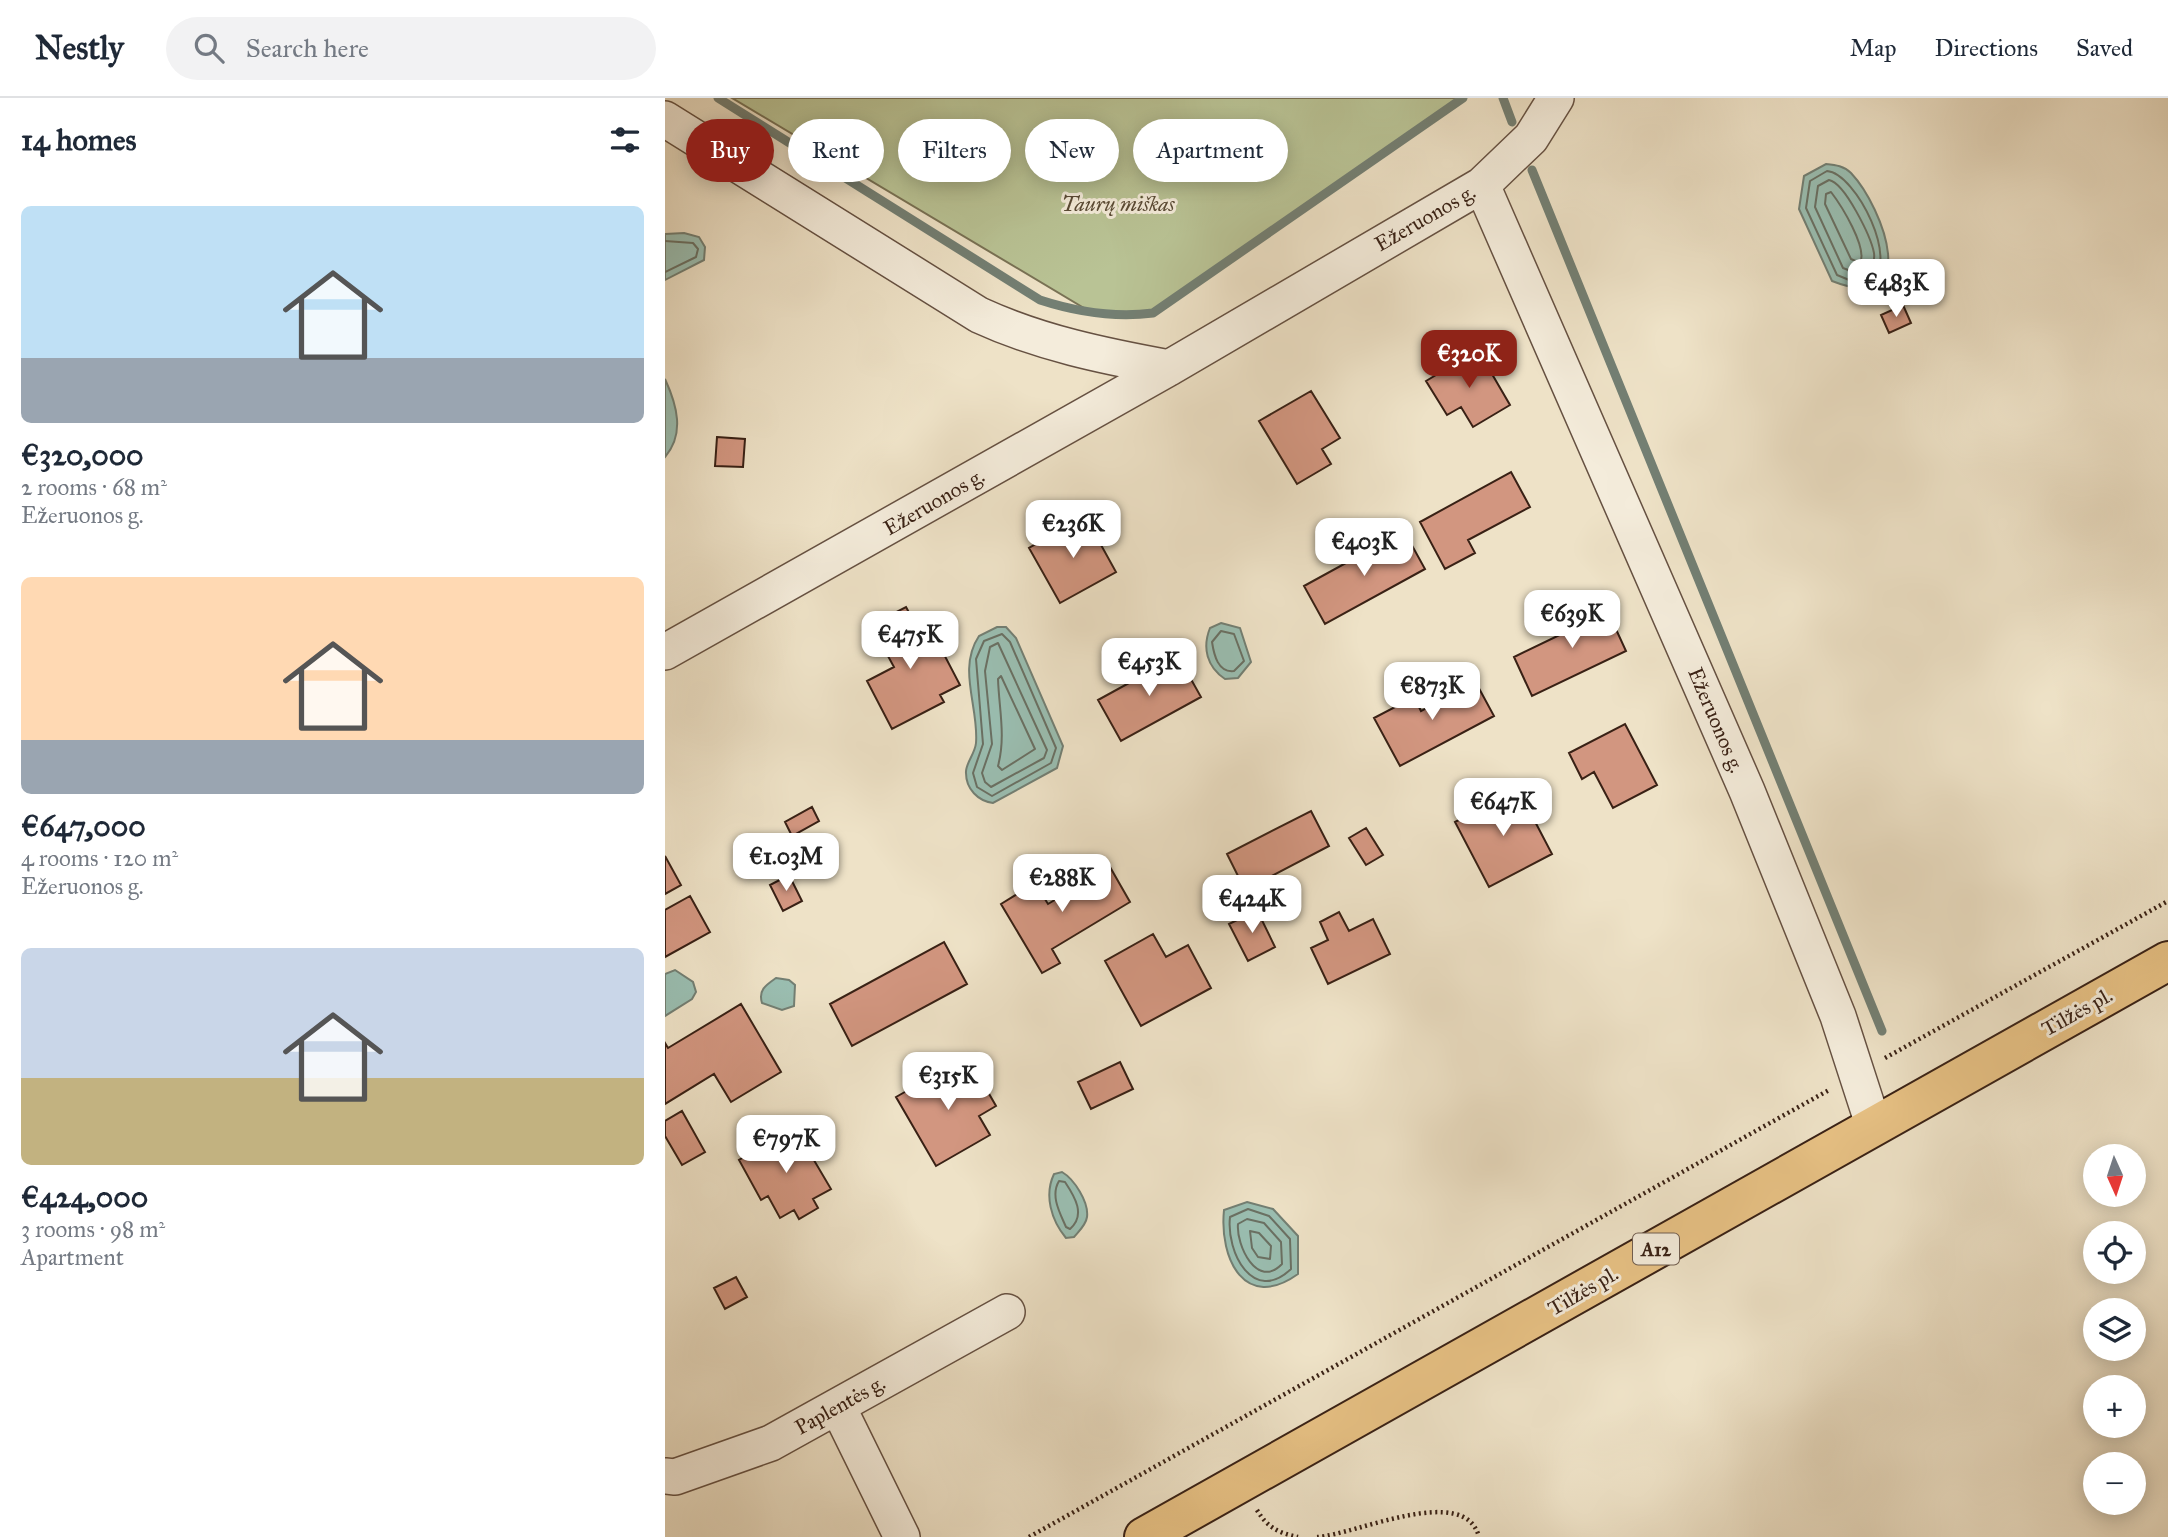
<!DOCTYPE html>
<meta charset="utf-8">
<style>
body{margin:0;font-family:"IM FELL Great Primer",serif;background:#f2f2f3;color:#1f2937;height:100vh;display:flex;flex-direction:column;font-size:26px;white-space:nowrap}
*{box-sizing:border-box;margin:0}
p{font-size:23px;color:#747a83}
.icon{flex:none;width:38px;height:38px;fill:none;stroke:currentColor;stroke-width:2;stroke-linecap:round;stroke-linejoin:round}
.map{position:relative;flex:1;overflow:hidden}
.sheet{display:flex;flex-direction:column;background:#fff;width:665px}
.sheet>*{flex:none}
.top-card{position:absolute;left:21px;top:21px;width:665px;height:63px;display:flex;gap:14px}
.needle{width:46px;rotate:177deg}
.fabs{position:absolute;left:1418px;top:1046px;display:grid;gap:14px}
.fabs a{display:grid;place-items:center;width:63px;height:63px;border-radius:50%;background:#fff;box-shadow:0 4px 18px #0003;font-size:35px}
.price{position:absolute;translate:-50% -60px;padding:0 16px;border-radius:14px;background:#fff;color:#222;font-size:23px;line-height:46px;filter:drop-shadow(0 2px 4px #0008)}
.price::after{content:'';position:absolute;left:50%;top:42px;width:21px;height:16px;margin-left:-10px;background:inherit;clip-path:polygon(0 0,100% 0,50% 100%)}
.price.on{background:#8f2418;color:#fff}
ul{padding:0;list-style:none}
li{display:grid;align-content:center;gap:14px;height:371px;padding:0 21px}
li span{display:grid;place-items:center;height:217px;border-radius:10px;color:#555}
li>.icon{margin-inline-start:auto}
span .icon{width:126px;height:126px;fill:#fffc;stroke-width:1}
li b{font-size:30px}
h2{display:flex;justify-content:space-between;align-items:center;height:84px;padding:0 21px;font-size:30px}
.tag{padding:0 24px;border-radius:32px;background:#fff;box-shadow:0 4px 18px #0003;font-size:24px;line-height:63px}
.tag.on{background:#8f2418;color:#fff}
header{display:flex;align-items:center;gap:42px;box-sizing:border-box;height:98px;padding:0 35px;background:#fff;border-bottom:2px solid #e0e1e3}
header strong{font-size:33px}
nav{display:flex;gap:38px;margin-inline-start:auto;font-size:24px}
.search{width:490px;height:63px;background:#f2f2f3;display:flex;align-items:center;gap:18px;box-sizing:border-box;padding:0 24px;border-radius:38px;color:#747a83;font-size:26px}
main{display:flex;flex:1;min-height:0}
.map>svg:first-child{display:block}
</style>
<header>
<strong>Nestly</strong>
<div class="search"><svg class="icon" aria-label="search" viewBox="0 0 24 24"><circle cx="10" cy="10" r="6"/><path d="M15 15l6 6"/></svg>Search here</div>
<nav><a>Map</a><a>Directions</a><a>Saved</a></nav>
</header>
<main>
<section class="sheet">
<h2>14 homes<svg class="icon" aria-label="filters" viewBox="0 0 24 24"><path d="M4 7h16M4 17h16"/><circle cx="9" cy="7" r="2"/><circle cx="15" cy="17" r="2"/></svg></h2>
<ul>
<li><span style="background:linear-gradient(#bfe0f5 70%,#9aa5b1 0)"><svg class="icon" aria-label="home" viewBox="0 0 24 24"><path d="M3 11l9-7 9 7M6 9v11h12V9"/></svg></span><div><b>€320,000</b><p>2 rooms · 68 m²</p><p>Ežeruonos g.</p></div></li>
<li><span style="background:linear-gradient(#ffd9b3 75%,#9aa5b1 0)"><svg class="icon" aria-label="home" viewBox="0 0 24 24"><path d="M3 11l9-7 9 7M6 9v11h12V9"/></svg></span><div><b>€647,000</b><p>4 rooms · 120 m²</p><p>Ežeruonos g.</p></div></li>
<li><span style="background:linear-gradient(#c9d6e8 60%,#c2b280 0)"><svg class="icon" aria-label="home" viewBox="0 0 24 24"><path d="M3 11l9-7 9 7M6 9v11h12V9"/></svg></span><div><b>€424,000</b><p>3 rooms · 98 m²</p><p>Apartment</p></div></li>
</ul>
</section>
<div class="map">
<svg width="1503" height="1439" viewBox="0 0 1503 1439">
<rect width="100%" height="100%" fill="#eee2c7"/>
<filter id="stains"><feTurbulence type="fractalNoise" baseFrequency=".00286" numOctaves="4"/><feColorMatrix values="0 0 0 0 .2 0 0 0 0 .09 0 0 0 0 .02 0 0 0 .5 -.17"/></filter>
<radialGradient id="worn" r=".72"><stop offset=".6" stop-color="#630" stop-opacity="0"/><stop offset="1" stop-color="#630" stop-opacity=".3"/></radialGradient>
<path fill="#b9c395" stroke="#797255" stroke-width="2" d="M67 0H798L488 215 429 216Z"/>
<path fill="#9abeb1" stroke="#737f73" stroke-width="2" d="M1161 66C1171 67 1179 68 1186 75 1219 110 1258 219 1167 183L1134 111 1139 78Z
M19 135 34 139 40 149 39 162 0 182V136Z
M0 281C12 307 20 336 0 359Z
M556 525 575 530 586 564 573 580 560 581C542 569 537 550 545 530Z
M332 529H341L351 540 398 648 392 670 328 705C313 703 301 691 301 675 300 666 310 656 311 645 314 609 292 571 314 538Z
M10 872 28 884 31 894 27 901 0 918V876Z
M111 880 124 882 130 887 129 908 117 912 97 905C93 892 101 887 111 880Z
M397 1074C409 1081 424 1104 422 1119 421 1127 414 1133 409 1139L401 1140C386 1122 379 1097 389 1076Z
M582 1104 608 1111 633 1138V1176C580 1214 554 1161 559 1112Z"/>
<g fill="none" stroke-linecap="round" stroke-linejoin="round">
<path stroke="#6a7063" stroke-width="2" d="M1162 73C1191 75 1237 167 1204 184H1189L1172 177 1141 110 1145 83Z
M1164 82C1180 85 1206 139 1209 155 1210 163 1207 170 1202 175H1191L1178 170 1150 109 1153 88Z
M1166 94C1176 107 1203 150 1195 165L1186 161 1160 106 1161 96Z
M0 143 28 145 33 151 31 159 0 174
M556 533 569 536 579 563 569 573C553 575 549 557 547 544Z
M337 536 345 544 391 650 386 665 327 698 312 689 308 675 318 646 311 561 319 543Z
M333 545 382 652 379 660 326 689 320 684 317 675 327 646 320 573 325 549Z
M336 578 370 651 337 672 333 668C341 638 334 611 333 581Z
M394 1083 400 1084C410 1099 421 1117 405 1131L401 1129C395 1115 385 1098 394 1083Z
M583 1111 604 1118 625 1141 626 1171C588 1207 561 1154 565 1119Z
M582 1121 599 1125 616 1144 617 1166C592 1192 571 1147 573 1126Z
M585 1133 594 1135 606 1148 605 1161 593 1159 587 1150Z"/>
<path stroke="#737f73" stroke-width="9" d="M53 0 375 202C412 214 448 220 488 215L798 0
M838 0 847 24
M867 72 1217 933"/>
</g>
<path fill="#d29680" stroke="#392115" stroke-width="2" d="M1238 207 1246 225 1224 235 1216 217Z
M813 252 845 307 808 329 796 309 782 317 761 283Z
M646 293 675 340 657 351 666 366 632 386 594 323Z
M52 339 80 341 78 369 50 368Z
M846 374 865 409 803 442 810 455 780 471 755 424Z
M420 418 451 474 395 505 364 450Z
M739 433 760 471 660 526 639 488Z
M938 503 961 553 867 598 849 559 905 532 900 522Z
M241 509 261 546 271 541 295 587 275 597 279 604 227 631 202 583 229 569 206 527Z
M513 558 536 599 456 643 433 602Z
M810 583 829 618 735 668 709 620 749 599 756 613Z
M960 626 992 687 948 710 929 674 917 681 904 655Z
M853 691 887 756 824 789 790 724Z
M147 709 154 723 127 738 120 724Z
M646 713 664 748 580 792 562 756Z
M701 730 718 757 701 767 684 740Z
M0 758 16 787 0 796Z
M445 769 465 804 387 851 395 865 377 875 336 806 370 785 383 806Z
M124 777 137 803 118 813 105 787Z
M25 798 45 834 0 859V812Z
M592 812 610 849 583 863 564 826Z
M674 814 684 833 708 821 725 856 663 886 646 850 663 842 655 824Z
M488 836 501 859 523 847 546 890 476 928 440 863Z
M279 844 302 886 187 948 165 906Z
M76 906 116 974 66 1004 49 976 0 1006V945L3 950Z
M293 964 302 981 312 975 331 1008 314 1018 325 1037 271 1068 231 999Z
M455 964 468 991 426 1011 413 984Z
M17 1013 40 1054 17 1067 0 1038V1023Z
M130 1030 166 1091 148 1101 153 1110 134 1121 129 1112 115 1120 103 1098 96 1102 74 1062Z
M71 1179 82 1199 60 1211 49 1190Z"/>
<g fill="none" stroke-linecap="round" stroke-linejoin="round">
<g stroke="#665142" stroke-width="38">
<path id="minor" d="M0 21 314 217C375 245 439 258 504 270
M817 87 866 40 891 0
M0 554 504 270 817 87 1082 693 1173 918 1208 1026
M173 1309 237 1439
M0 1378 10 1379 106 1345 342 1214"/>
</g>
<g stroke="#392115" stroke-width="42">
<path id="highway" d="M479 1439 1503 863"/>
</g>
<path stroke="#392115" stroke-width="4.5" stroke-dasharray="2 3.5" stroke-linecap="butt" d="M1220 960 1503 803
M592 1412C602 1429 613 1435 633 1439
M364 1439 1164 992
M652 1439C690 1437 800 1384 814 1439"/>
<use href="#minor" stroke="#f4ecdb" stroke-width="35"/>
<use href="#highway" stroke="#e7c184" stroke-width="38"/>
</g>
<g text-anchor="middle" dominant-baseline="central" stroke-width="6" stroke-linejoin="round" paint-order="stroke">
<rect fill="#f4ecdb" stroke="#715e50" stroke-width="2" x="968" y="1135.5" width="46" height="31" rx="5"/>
<g font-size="19" font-weight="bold" fill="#392115">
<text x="991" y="1151">A12</text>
</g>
<g font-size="21" font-style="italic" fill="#594a35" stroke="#f4ecdb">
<text x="453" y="106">Taurų miškas</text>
</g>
<g font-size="21" fill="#392115" stroke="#f4ecdb">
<text transform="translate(760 120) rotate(-30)">Ežeruonos g.</text>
<text transform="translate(269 404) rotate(-30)">Ežeruonos g.</text>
<text transform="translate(1051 622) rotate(67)">Ežeruonos g.</text>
<text transform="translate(1412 914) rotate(-29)">Tilžės pl.</text>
<text transform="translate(918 1193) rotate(-30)">Tilžės pl.</text>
<text transform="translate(175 1307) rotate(-29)">Paplentės g.</text>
</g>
</g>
<rect width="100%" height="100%" filter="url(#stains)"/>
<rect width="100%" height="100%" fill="url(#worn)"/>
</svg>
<div class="fabs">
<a><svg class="needle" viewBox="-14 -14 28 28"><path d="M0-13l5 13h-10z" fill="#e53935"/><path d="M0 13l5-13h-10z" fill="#747a83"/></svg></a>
<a><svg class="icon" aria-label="locate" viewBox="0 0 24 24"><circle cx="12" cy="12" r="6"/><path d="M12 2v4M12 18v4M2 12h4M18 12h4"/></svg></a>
<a><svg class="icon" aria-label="layers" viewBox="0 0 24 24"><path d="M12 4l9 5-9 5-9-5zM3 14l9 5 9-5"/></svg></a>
<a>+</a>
<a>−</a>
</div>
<b class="price" style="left:1231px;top:221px">€483K</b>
<b class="price on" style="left:804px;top:292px">€320K</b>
<b class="price" style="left:408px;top:462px">€236K</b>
<b class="price" style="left:699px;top:480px">€403K</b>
<b class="price" style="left:907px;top:552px">€639K</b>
<b class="price" style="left:245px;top:573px">€475K</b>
<b class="price" style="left:484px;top:600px">€453K</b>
<b class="price" style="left:767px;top:624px">€873K</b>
<b class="price" style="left:838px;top:740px">€647K</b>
<b class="price" style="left:121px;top:795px">€1.03M</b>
<b class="price" style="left:397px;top:816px">€288K</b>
<b class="price" style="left:587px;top:837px">€424K</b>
<b class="price" style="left:283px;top:1014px">€315K</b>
<b class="price" style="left:121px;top:1077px">€797K</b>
<div class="top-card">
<a class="tag on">Buy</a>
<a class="tag">Rent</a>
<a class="tag">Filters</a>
<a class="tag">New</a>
<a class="tag">Apartment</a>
</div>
</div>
</main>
